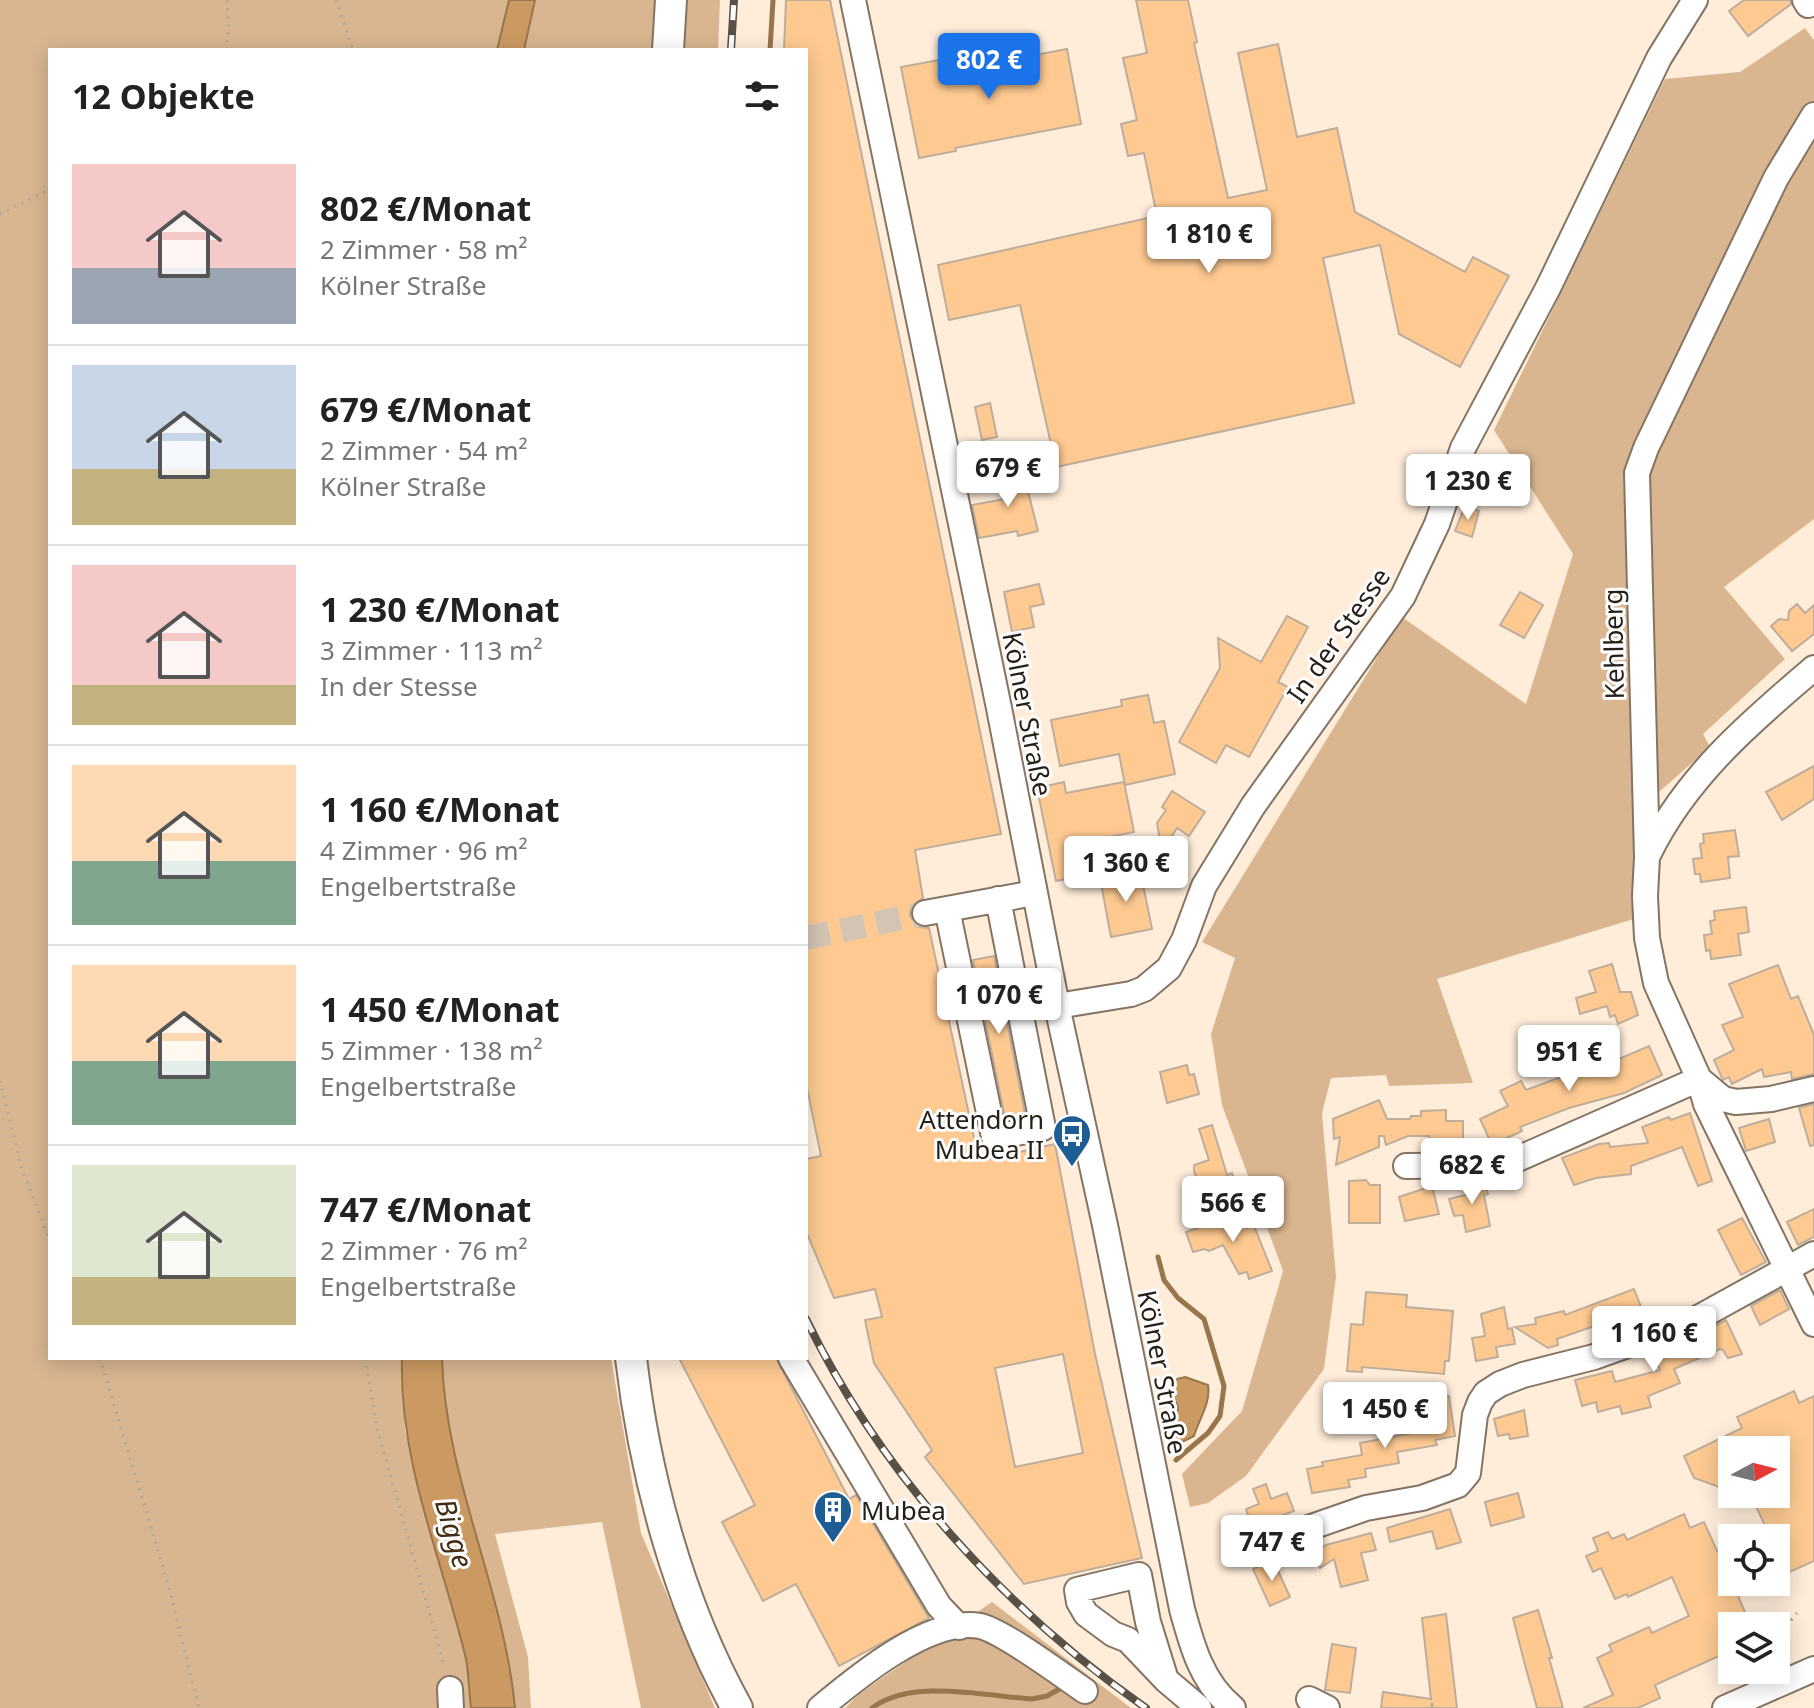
<!DOCTYPE html>
<html lang="de">
<meta charset="utf-8">
<style>
body{margin:0;font-family:"Noto Sans",sans-serif;background:#f2f2f2;color:#222;height:100vh;display:flex;flex-direction:column;font-size:30px;white-space:nowrap}
*{box-sizing:border-box;margin:0}
p{font-size:26px;color:#767676}
.icon{flex:none;width:44px;height:44px;fill:none;stroke:currentColor;stroke-width:2;stroke-linecap:round;stroke-linejoin:round}
.map{position:relative;flex:1;overflow:hidden}
.panel{position:absolute;left:48px;top:48px;width:760px;height:1312px;display:flex;flex-direction:column;background:#fff;border-radius:0px;box-shadow:0 4px 20px #0003}
.panel>*{flex:none}
.needle{width:52px;rotate:83deg}
.tools{position:absolute;left:1718px;top:1436px;display:grid;gap:16px}
.tools a{display:grid;place-items:center;width:72px;height:72px;border-radius:0px;background:#fff;box-shadow:0 4px 20px #0003;font-size:40px}
.price{position:absolute;translate:-50% -68px;padding:0 18px;border-radius:8px;background:#fff;color:#222;font-size:26px;line-height:52px;filter:drop-shadow(0 2px 4px #0008)}
.price::after{content:'';position:absolute;left:50%;top:48px;width:24px;height:18px;margin-left:-12px;background:inherit;clip-path:polygon(0 0,100% 0,50% 100%)}
.price.current{background:#1a73e8;color:#fff}
ul{padding:0;list-style:none}
li{display:flex;align-items:center;gap:24px;height:200px;padding:0 24px}
li+li{border-top:2px solid #e0e0e0}
li span{display:grid;place-items:center;flex:none;width:224px;height:160px;border-radius:0px;color:#555}
li>.icon{margin-inline-start:auto}
span .icon{width:96px;height:96px;fill:#fffc;stroke-width:1}
li b{font-size:34px}
h2{display:flex;justify-content:space-between;align-items:center;height:96px;padding:0 24px;font-size:34px}
.map>svg:first-child{display:block}
</style>
<div class="map">
<svg width="1814" height="1708" viewBox="0 0 1814 1708">
<rect width="100%" height="100%" fill="#ffedda"/>
<path fill="#d9b690" d="M0 0H509L497 50H50V1358H402L405 1431 467 1661 471 1708H0Z
M535 0H657L655 50H524Z
M687 0H720L718 50H683Z
M1805 28 1814 40V519L1724 587 1785 659 1703 734 1710 747 1634 814 1637 918 1437 979 1473 1083 1389 1086 1386 1075 1331 1078 1322 1113 1336 1277 1324 1369 1246 1476 1208 1503 1190 1507 1182 1474 1242 1411 1283 1271 1222 1105 1211 1034 1235 958 1202 942 1402 617 1526 704 1573 554 1494 430 1665 79 1740 72Z
M442 1358H611L641 1533 715 1708H641L602 1522 495 1534 528 1657 531 1708H515C504 1589 445 1478 442 1358Z
M992 1602 1131 1708H845L859 1694Z"/>
<path fill="#cb9a62" stroke="#99754c" stroke-width="2" d="M509 0H535L524 50H497Z
M402 1358H442C445 1478 504 1589 515 1708H471C469 1692 469 1675 466 1659 442 1558 399 1464 402 1358Z
M1185 1377 1208 1385C1211 1403 1199 1419 1194 1436L1174 1446 1178 1407 1172 1394 1177 1379Z"/>
<g fill="none" stroke-linecap="round" stroke-linejoin="round">
<path stroke="#99754c" stroke-width="5" d="M770 50 773 0
M1158 1257 1164 1280 1178 1298 1204 1319 1224 1386 1220 1416 1208 1433 1176 1460
M872 1708C912 1678 985 1696 1032 1699L1047 1696 1063 1687"/>
</g>
<path fill="#feca92" stroke="#bead9b" stroke-width="2" fill-rule="evenodd" d="M786 0H830L1001 834 915 850 923 898 911 907 910 916 919 927 929 928 979 1161 1055 1144 1095 1354 1142 1558 1024 1584 925 1457 932 1450 874 1363 865 1320 882 1317 875 1289 834 1298 806 1231V1159L821 1156 806 1083V50H784ZM1063 1354 1083 1453 1015 1467 995 1368Z
M1136 0H1188L1197 42 1194 43 1228 198 1267 190 1238 53 1278 44 1297 137 1337 128 1355 212 1465 272 1473 257 1509 276 1460 367 1399 334 1380 245 1323 258 1354 403 1056 467 1020 305 949 320 938 265 1157 216 1144 153 1128 156 1121 124 1137 120 1123 58 1147 53Z
M1744 0H1790L1791 4 1748 36 1729 11Z
M1067 49 1081 124 955 148 956 151 919 158 901 67 939 60 941 73Z
M990 403 997 437 982 440 975 407Z
M1021 463 1038 531 1018 536 1017 531 979 538 972 505 1010 498 1003 467Z
M1465 506 1479 511 1472 537 1455 531Z
M1039 584 1044 604 1030 607 1034 627 1012 632 1004 592Z
M1520 592 1543 605 1524 638 1500 625Z
M1797 604 1805 613 1814 605V634L1792 651 1771 626 1779 619 1788 620 1789 611Z
M1287 616 1308 627 1278 682 1288 687 1249 757 1226 745 1216 763 1179 742 1220 668 1218 638 1261 662Z
M1148 695 1154 723 1164 721 1175 774 1125 785 1119 754 1060 766 1051 720 1122 706 1121 700Z
M1814 766V799L1782 820 1766 792Z
M1064 782 1066 793 1124 782 1134 832 1094 840 1101 872 1056 881 1037 788Z
M1172 791 1205 812 1189 836 1177 828 1162 852 1157 823 1166 810 1162 807Z
M1735 830 1739 856 1728 857 1730 878 1701 882 1700 874H1695L1693 859 1702 858 1700 844 1704 843 1703 834Z
M1140 870 1152 929 1111 937 1100 878Z
M1746 907 1749 932 1738 934 1741 955 1711 959 1710 950 1706 951 1704 935 1712 934 1710 921 1715 920 1714 911Z
M994 956 1025 1114 1005 1118 973 960Z
M1612 964 1620 992H1631L1638 1015 1618 1024 1615 1015 1610 1017 1607 1006 1580 1014 1576 998 1596 992 1589 971Z
M1778 965 1791 999 1798 996 1814 1035V1074L1792 1079 1791 1072 1764 1077 1762 1069 1732 1084 1729 1077 1723 1080 1714 1060 1734 1050 1722 1025 1743 1017 1729 984Z
M1649 1046 1662 1075 1624 1093 1569 1108 1520 1127 1522 1131 1492 1145 1480 1119 1508 1106 1500 1091 1521 1081 1526 1090 1580 1070 1582 1075Z
M1187 1065 1189 1075 1194 1074 1199 1094 1167 1103 1160 1072Z
M1379 1100 1387 1119H1410L1411 1116H1421V1111L1446 1110V1121H1463V1146H1429V1136H1408L1386 1145 1384 1136H1379V1147L1336 1165 1340 1137 1334 1139 1333 1119Z
M1814 1104V1145L1810 1146 1799 1108Z
M1690 1113 1712 1181 1698 1186 1682 1147 1631 1166V1174L1596 1178 1574 1185 1562 1158 1599 1144 1609 1143 1610 1147 1648 1143 1642 1127 1669 1117 1671 1120Z
M1769 1119 1775 1142 1746 1151 1739 1128Z
M1212 1125 1227 1175 1232 1173 1237 1188 1209 1196 1207 1190 1194 1193 1198 1180 1194 1172V1165L1209 1160 1199 1129Z
M1366 1180 1370 1185H1380V1223H1349V1181Z
M1484 1180 1488 1194 1484 1195 1490 1226 1466 1232 1463 1215 1454 1216 1449 1199 1469 1194 1465 1181Z
M1432 1186 1439 1214 1405 1221 1399 1197Z
M1814 1209V1237L1798 1245 1787 1222Z
M1242 1213 1247 1228 1254 1226 1272 1271 1249 1279 1247 1272 1239 1274 1223 1245 1209 1251 1204 1249 1193 1252 1186 1232Z
M1742 1218 1766 1262 1741 1275 1718 1230Z
M1634 1289 1645 1317 1626 1325 1623 1316 1557 1339 1558 1345 1548 1348 1515 1327 1536 1324 1535 1318 1564 1311 1565 1315Z
M1780 1290 1789 1309 1760 1325 1751 1306Z
M1366 1292 1407 1295 1406 1307 1453 1311 1449 1361H1445L1444 1374 1362 1367V1372L1347 1371 1351 1324 1363 1325Z
M1504 1307 1508 1329 1512 1328 1515 1344 1496 1347 1498 1357 1476 1361 1472 1338 1485 1336 1481 1314Z
M1726 1320 1742 1354 1728 1358 1723 1350 1720 1349 1674 1369 1680 1383 1648 1396 1651 1407 1622 1414 1620 1406 1598 1412 1596 1402 1582 1406 1575 1380 1612 1371 1615 1382 1660 1370 1653 1354 1678 1343 1680 1347 1707 1336 1705 1331Z
M679 1358H776L849 1499 856 1495 929 1618 839 1666 796 1584 763 1601 722 1522 755 1505Z
M1794 1391 1799 1403 1814 1396V1561L1776 1578V1538H1771L1750 1494H1776V1450H1732V1502L1717 1486 1694 1478 1684 1456 1742 1428 1737 1417Z
M1433 1396H1449L1455 1436 1435 1440 1437 1445 1397 1452 1399 1463 1365 1469 1366 1477 1348 1480 1350 1487 1312 1493 1307 1469 1323 1466 1322 1462 1362 1455 1360 1443 1418 1432 1415 1418 1433 1415Z
M1524 1410 1528 1436 1510 1439 1509 1434 1498 1436 1494 1419Z
M1266 1484 1271 1499 1287 1493 1294 1511 1252 1527 1246 1509 1259 1504 1253 1489Z
M1518 1493 1524 1517 1491 1526 1485 1502Z
M1450 1509 1461 1542 1437 1549 1432 1531 1390 1542 1387 1528Z
M1684 1514 1690 1528 1704 1522 1717 1551 1732 1545V1582H1768L1738 1596 1751 1626H1732V1650L1655 1685 1660 1698 1638 1708H1583L1613 1695 1597 1658 1612 1651 1609 1645 1649 1627 1652 1633 1689 1616 1672 1577 1628 1597 1627 1594 1615 1599 1601 1568 1593 1572 1586 1556 1598 1551 1593 1538 1608 1532 1612 1539 1624 1534 1627 1540Z
M1371 1533 1376 1550 1361 1553 1368 1580 1341 1587 1334 1559 1320 1568 1313 1553 1326 1545Z
M1246 1538 1256 1559 1243 1565 1232 1545Z
M1273 1560 1290 1597 1270 1606 1253 1569Z
M1538 1610 1552 1658H1549L1563 1708H1537L1525 1665 1513 1618Z
M1446 1614 1457 1708H1433L1432 1703 1431 1708H1381L1383 1692 1431 1699 1422 1618Z
M1332 1644 1356 1648 1350 1693 1325 1690Z"/>
<g fill="none" stroke-linecap="round" stroke-linejoin="round">
<path stroke="#d3c4b3" stroke-width="24" stroke-dasharray="24 12" stroke-linecap="butt" d="M806 938 925 913"/>
<g stroke="#847464" stroke-width="28">
<path id="minor" d="M853 0 999 708 1057 1006 1105 1225 1182 1609C1192 1646 1202 1683 1233 1708
M1805 0 1808 5 1814 3
M1814 115 1776 178 1646 448 1637 473 1647 857 1645 896 1647 938 1656 983 1699 1079 1723 1099 1736 1102 1771 1099 1814 1089
M1648 855C1685 778 1750 722 1814 668
M947 909 994 1137 1043 1128 998 899
M925 913 1034 893
M1057 1006 1131 994 1144 989 1169 968 1184 940 1204 886 1253 806 1403 596 1437 524 1463 448 1548 288 1659 58 1695 0
M1406 1166 1504 1165 1699 1079 1706 1104 1814 1324
M791 1358 939 1606 959 1627
M1294 1533 1366 1508 1422 1498 1458 1485 1468 1473 1475 1415 1480 1402 1486 1393 1500 1384 1523 1375 1594 1357 1689 1323 1814 1254
M1166 1680 1148 1622 1139 1575 1077 1590 1079 1602 1086 1614 1113 1634 1128 1640 1166 1680 1199 1708
M450 1689 451 1708
M1309 1699 1327 1708
M820 1708C856 1678 930 1616 980 1626 1003 1631 1063 1676 1085 1691
M1725 1708 1814 1669"/>
</g>
<g stroke="#847464" stroke-width="34">
<path id="major" d="M668 50 671 0
M631 1358C645 1477 679 1603 737 1708"/>
</g>
<path stroke="#b4a697" stroke-width="3" stroke-dasharray="2 6" stroke-linecap="butt" d="M336 0 353 50
M225 50 229 30 227 0
M0 214 50 189
M0 1081 22 1169 50 1241
M100 1358 168 1584 199 1708
M365 1358 377 1428 445 1668
M1776 1639 1797 1613
M1776 1652 1791 1657"/>
<use href="#minor" stroke="#fff" stroke-width="24"/>
<use href="#major" stroke="#fff" stroke-width="30"/>
<g stroke="#595046" stroke-width="8">
<path id="rail" d="M731 50 734 0
M806 1319C881 1474 1005 1610 1146 1708"/>
</g>
<use href="#rail" stroke="#fdfdfd" stroke-width="5" stroke-dasharray="15" stroke-linecap="butt"/>
</g>
<defs>
<g id="bus-pin" transform="scale(2)"><path d="M0 17L-7.5 6A9.5 9.5 0 1 1 7.5 6Z" fill="#1d5d93" stroke="#fdfdfd"/><path d="M-5-6H5V4H4V6H2V4H-2V6H-4V4H-5ZM-3.5-4V0h7V-4ZM-3.5 1.2v1.5H-2V1.2ZM2 1.2v1.5H3.5V1.2Z" fill="#fff"/></g>
<g id="building-pin" transform="scale(2)"><path d="M0 17L-7.5 6A9.5 9.5 0 1 1 7.5 6Z" fill="#1d5d93" stroke="#fdfdfd"/><path d="M-4-6H4V6H1V3H-1V6H-4ZM-2.5-4.3h1.7v1.8h-1.7ZM.8-4.3h1.7v1.8H.8ZM-2.5-1h1.7V.8h-1.7ZM.8-1h1.7V.8H.8Z" fill="#fff"/></g>
</defs>
<g fill-rule="evenodd">
<use href="#bus-pin" x="1072" y="1134"/>
<use href="#building-pin" x="833" y="1510"/>
</g>
<g text-anchor="middle" dominant-baseline="central" stroke-width="6" stroke-linejoin="round" paint-order="stroke">
<g font-size="26" fill="#241e17" stroke="#fdfdfd">
<text transform="translate(1338 635) rotate(-55)">In der Stesse</text>
<text transform="translate(1613 644) rotate(-91)">Kehlberg</text>
<text transform="translate(1028 714) rotate(79)">Kölner Straße</text>
<text transform="translate(1163 1372) rotate(79)">Kölner Straße</text>
</g>
<g font-size="26" fill="#241e17" stroke="#fdfdfd" text-anchor="end">
<text x="1044" y="1119">Attendorn<tspan x="1044" dy="30">Mubea II</tspan></text>
<text x="861" y="1510" text-anchor="start">Mubea</text>
</g>
<g font-size="28" font-style="italic" fill="#412b12" stroke="#fdfdfd">
<text transform="translate(455 1533) rotate(74)">Bigge</text>
</g>
</g>
</svg>
<div class="tools">
<a><svg class="needle" viewBox="-14 -14 28 28"><path d="M0-13l5 13h-10z" fill="#e53935"/><path d="M0 13l5-13h-10z" fill="#767676"/></svg></a>
<a><svg class="icon" aria-label="locate" viewBox="0 0 24 24"><circle cx="12" cy="12" r="6"/><path d="M12 2v4M12 18v4M2 12h4M18 12h4"/></svg></a>
<a><svg class="icon" aria-label="layers" viewBox="0 0 24 24"><path d="M12 4l9 5-9 5-9-5zM3 14l9 5 9-5"/></svg></a>
</div>
<b class="price current" style="left:989px;top:101px">802 €</b>
<b class="price" style="left:1209px;top:275px">1 810 €</b>
<b class="price" style="left:1008px;top:509px">679 €</b>
<b class="price" style="left:1468px;top:522px">1 230 €</b>
<b class="price" style="left:1126px;top:904px">1 360 €</b>
<b class="price" style="left:999px;top:1036px">1 070 €</b>
<b class="price" style="left:1569px;top:1093px">951 €</b>
<b class="price" style="left:1472px;top:1206px">682 €</b>
<b class="price" style="left:1233px;top:1244px">566 €</b>
<b class="price" style="left:1654px;top:1374px">1 160 €</b>
<b class="price" style="left:1385px;top:1450px">1 450 €</b>
<b class="price" style="left:1272px;top:1583px">747 €</b>
<section class="panel">
<h2>12 Objekte<svg class="icon" aria-label="filters" viewBox="0 0 24 24"><path d="M4 7h16M4 17h16"/><circle cx="9" cy="7" r="2"/><circle cx="15" cy="17" r="2"/></svg></h2>
<ul>
<li><span style="background:linear-gradient(#f6c9c9 65%,#9aa5b1 0)"><svg class="icon" aria-label="home" viewBox="0 0 24 24"><path d="M3 11l9-7 9 7M6 9v11h12V9"/></svg></span><div><b>802 €/Monat</b><p>2 Zimmer · 58 m²</p><p>Kölner Straße</p></div></li>
<li><span style="background:linear-gradient(#c9d6e8 65%,#c2b280 0)"><svg class="icon" aria-label="home" viewBox="0 0 24 24"><path d="M3 11l9-7 9 7M6 9v11h12V9"/></svg></span><div><b>679 €/Monat</b><p>2 Zimmer · 54 m²</p><p>Kölner Straße</p></div></li>
<li><span style="background:linear-gradient(#f6c9c9 75%,#c2b280 0)"><svg class="icon" aria-label="home" viewBox="0 0 24 24"><path d="M3 11l9-7 9 7M6 9v11h12V9"/></svg></span><div><b>1 230 €/Monat</b><p>3 Zimmer · 113 m²</p><p>In der Stesse</p></div></li>
<li><span style="background:linear-gradient(#ffd9b3 60%,#7fa58c 0)"><svg class="icon" aria-label="home" viewBox="0 0 24 24"><path d="M3 11l9-7 9 7M6 9v11h12V9"/></svg></span><div><b>1 160 €/Monat</b><p>4 Zimmer · 96 m²</p><p>Engelbertstraße</p></div></li>
<li><span style="background:linear-gradient(#ffd9b3 60%,#7fa58c 0)"><svg class="icon" aria-label="home" viewBox="0 0 24 24"><path d="M3 11l9-7 9 7M6 9v11h12V9"/></svg></span><div><b>1 450 €/Monat</b><p>5 Zimmer · 138 m²</p><p>Engelbertstraße</p></div></li>
<li><span style="background:linear-gradient(#dfe7d0 70%,#c2b280 0)"><svg class="icon" aria-label="home" viewBox="0 0 24 24"><path d="M3 11l9-7 9 7M6 9v11h12V9"/></svg></span><div><b>747 €/Monat</b><p>2 Zimmer · 76 m²</p><p>Engelbertstraße</p></div></li>
</ul>
</section>
</div>
